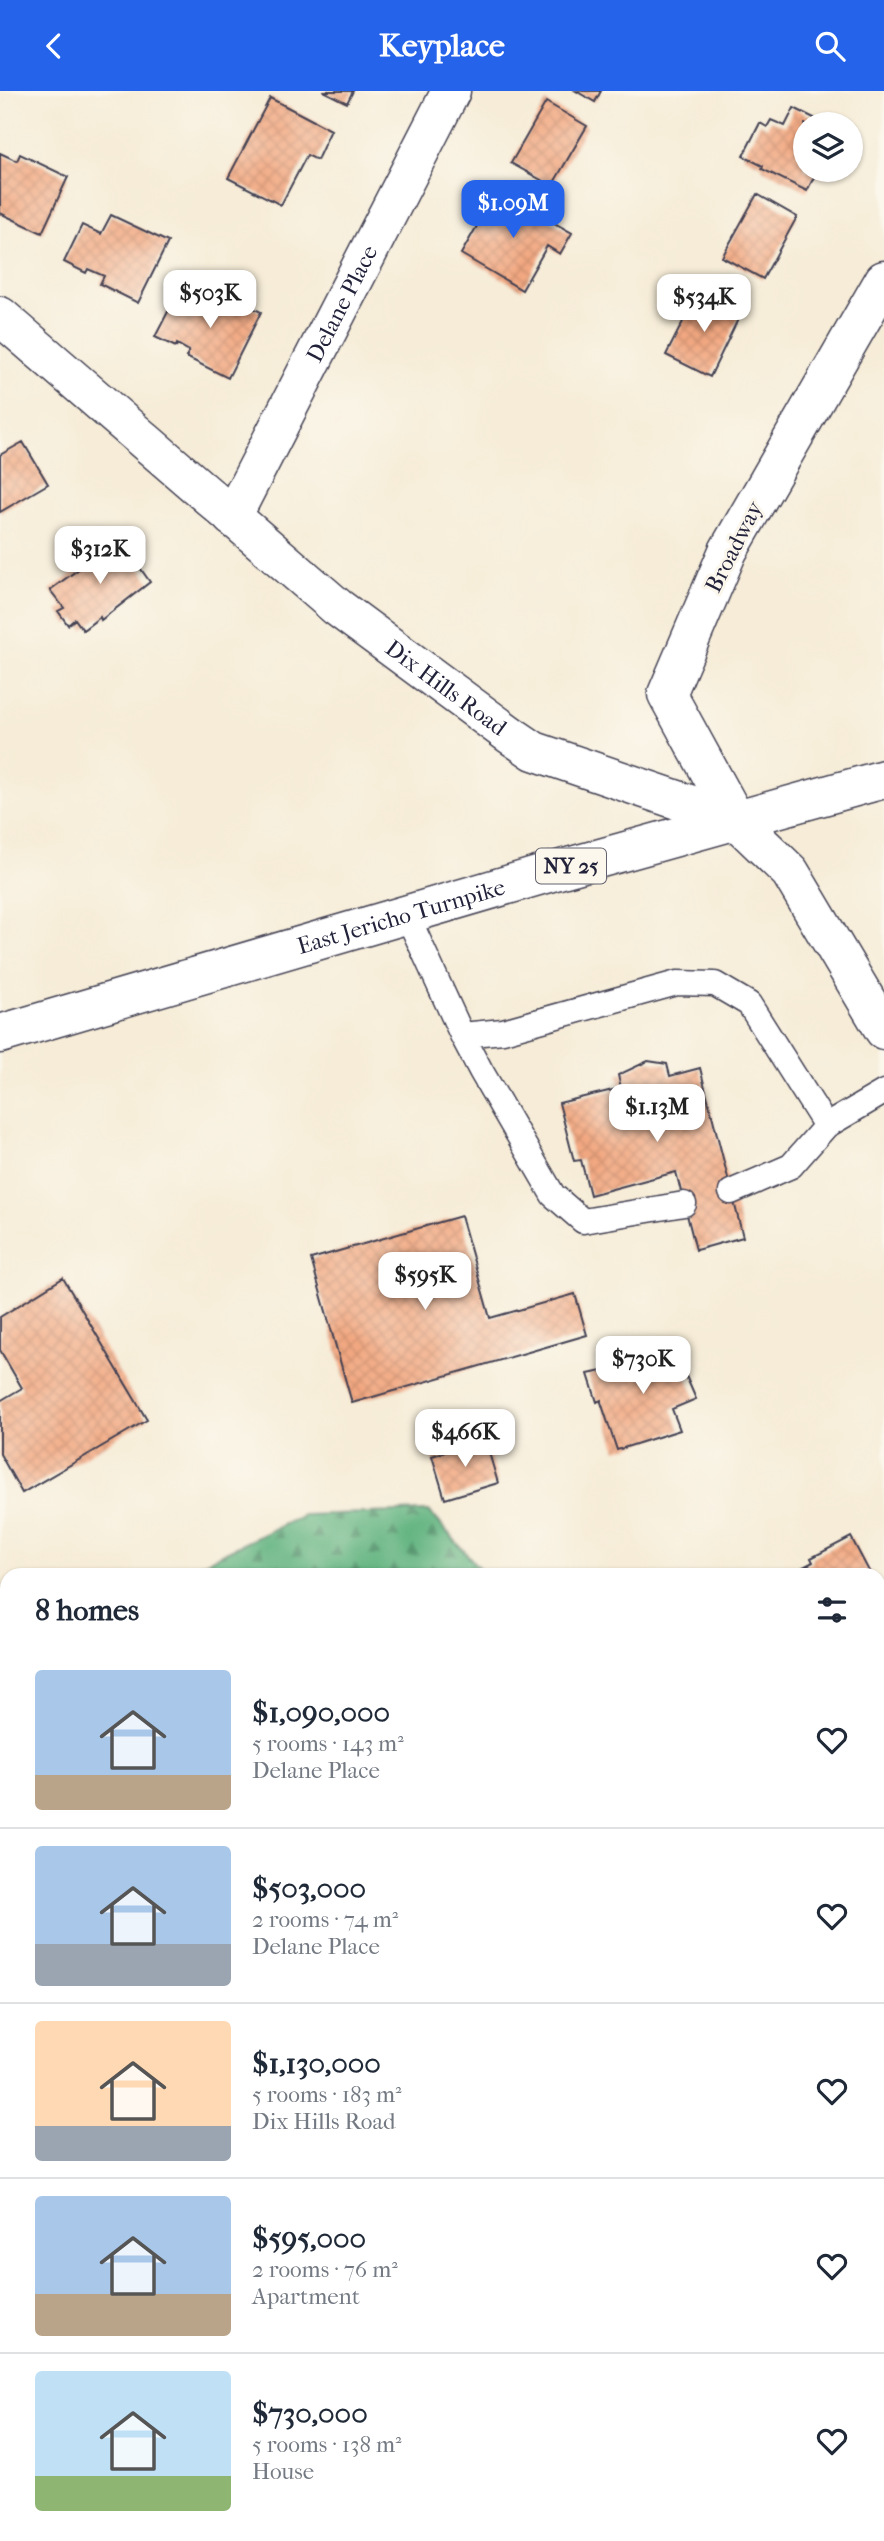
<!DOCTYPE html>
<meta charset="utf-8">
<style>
body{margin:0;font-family:"IM FELL French Canon",serif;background:#f6f6f7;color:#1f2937;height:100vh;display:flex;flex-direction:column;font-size:26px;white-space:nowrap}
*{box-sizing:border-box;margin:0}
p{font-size:23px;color:#747a83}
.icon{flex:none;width:38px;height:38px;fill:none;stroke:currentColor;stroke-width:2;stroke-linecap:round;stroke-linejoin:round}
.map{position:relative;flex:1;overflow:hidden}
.panel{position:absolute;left:0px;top:1477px;width:886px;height:973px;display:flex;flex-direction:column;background:#fff;border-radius:21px 21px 0 0;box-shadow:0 2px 5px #0004}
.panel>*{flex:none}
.controls{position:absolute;left:793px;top:21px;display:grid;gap:14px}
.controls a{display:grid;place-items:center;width:70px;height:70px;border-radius:50%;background:#fff;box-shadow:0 2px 5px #0004;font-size:35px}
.price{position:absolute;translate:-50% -60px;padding:0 16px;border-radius:14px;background:#fff;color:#222;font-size:23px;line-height:46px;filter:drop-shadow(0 2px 4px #0008)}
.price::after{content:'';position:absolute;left:50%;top:42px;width:21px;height:16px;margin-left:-10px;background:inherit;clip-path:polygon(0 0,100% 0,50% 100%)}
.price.on{background:#2563eb;color:#fff}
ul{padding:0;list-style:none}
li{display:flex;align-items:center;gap:21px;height:175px;padding:0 35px}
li+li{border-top:2px solid #e0e1e3}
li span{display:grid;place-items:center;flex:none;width:196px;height:140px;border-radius:7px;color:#555}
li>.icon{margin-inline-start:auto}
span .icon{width:84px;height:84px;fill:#fffc;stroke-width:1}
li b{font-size:30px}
h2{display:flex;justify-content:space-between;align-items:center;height:84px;padding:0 35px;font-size:30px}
header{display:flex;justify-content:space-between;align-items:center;height:91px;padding:0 35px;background:#2563eb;color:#fff;font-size:32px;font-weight:700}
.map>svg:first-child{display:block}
</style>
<header><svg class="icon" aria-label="back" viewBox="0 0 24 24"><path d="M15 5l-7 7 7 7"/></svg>Keyplace<svg class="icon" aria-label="search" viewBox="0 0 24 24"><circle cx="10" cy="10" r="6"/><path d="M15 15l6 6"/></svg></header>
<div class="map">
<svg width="884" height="2450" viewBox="0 0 884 2450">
<defs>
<pattern id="forest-firs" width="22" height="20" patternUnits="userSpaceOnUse" patternTransform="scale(1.75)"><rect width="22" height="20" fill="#62b480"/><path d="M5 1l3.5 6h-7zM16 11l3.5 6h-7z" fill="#50926a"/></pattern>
<pattern id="building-cross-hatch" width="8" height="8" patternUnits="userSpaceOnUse" patternTransform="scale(1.75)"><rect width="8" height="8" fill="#f2a881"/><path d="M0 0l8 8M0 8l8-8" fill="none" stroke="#cf9070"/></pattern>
</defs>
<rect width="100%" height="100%" fill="#fbf7ec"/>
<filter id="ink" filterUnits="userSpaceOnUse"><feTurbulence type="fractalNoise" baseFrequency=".0143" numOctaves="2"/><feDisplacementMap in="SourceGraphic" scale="14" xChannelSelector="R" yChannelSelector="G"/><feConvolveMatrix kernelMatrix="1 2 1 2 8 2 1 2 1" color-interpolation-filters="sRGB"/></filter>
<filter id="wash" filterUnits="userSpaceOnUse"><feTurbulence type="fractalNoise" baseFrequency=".00686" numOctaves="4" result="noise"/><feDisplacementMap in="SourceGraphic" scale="28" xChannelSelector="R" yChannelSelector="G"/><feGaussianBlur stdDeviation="1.57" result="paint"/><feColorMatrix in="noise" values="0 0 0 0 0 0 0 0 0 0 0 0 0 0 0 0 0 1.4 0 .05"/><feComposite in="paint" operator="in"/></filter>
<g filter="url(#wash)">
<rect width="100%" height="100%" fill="#f6ecd7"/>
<path fill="url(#forest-firs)" stroke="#426b5e" stroke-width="2" d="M429 1420 485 1484H178L303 1424Z
M7 1565V2145L0 2148V1566Z
M879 2046 884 2052V2450H643L629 2443H878Z
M147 2443H326L308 2450H152Z"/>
<g id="blocks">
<path fill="url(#building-cross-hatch)" d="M323 0H353L347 12Z
M576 0H601L595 11Z
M270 7 331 39 317 69 307 64 281 114 228 87Z
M546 11 587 35 552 95 511 72Z
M794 17 826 33H805V79H828L824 86 816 82 807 100 762 78 763 75 743 65 760 32 767 36 771 29 785 35Z
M0 62 17 70 20 63 68 86 42 142 0 122Z
M497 100 572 142 560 163 547 155 522 199 461 163Z
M757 103 797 126 763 188 722 166Z
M111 124 168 151 138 212 100 193 104 185 88 178 86 182 64 171 82 134 101 143Z
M201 198 226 211 229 205 261 221 228 287 186 266 189 260 177 253 176 256 155 246 175 207 192 215Z
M698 201 741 222 710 286 666 264Z
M23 351 48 393 0 421V364Z
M121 450 150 491 101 529 100 526 83 539 75 528 68 534 58 520 64 517 50 499 109 456 110 458Z
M648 970 667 973 670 985 700 977 743 1146 696 1159 676 1081 590 1104 581 1069 574 1070 559 1012 621 997 618 984Z
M461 1125 490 1227 575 1203 587 1244 352 1312 311 1168Z
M63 1187 147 1329 22 1402 0 1363V1310L22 1297 0 1259V1226Z
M672 1253 696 1308 672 1318 680 1339 617 1359 601 1311V1309L597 1311 588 1283 625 1275 621 1268Z
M485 1348 498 1392 445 1408 432 1365Z
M851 1446 871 1484H788L813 1471 811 1467Z
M878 1498 884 1508V1532L878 1535Z
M884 1747V1827L878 1830V1751Z"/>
</g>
</g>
<g filter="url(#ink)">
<use href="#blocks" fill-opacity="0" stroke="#424052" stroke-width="2"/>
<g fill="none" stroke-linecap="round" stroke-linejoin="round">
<g stroke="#424052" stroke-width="27">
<path id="lane" d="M407 824 462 944 481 980 553 1104 583 1130 684 1113
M462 944 503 940 677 892 715 893 749 913 826 1035 884 1001
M731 1101 791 1075 826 1035"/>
</g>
<g stroke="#424052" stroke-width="41">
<g id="street">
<path id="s1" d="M0 225 337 516 509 643 534 660 736 729"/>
<path id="s2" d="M232 426 451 0"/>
</g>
</g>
<g stroke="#424052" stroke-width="41">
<path id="secondary" d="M884 189 728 460 667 603 736 729 790 781 884 939"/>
</g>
<g stroke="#424052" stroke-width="41">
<g id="primary">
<path id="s3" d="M0 943 565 777 884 688"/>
</g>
</g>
<use href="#lane" stroke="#fff" stroke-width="24"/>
<use href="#street" stroke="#fff" stroke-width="38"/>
<use href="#secondary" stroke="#fff" stroke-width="38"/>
<use href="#primary" stroke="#fff" stroke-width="38"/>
</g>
</g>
<g text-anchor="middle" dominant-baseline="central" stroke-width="6" stroke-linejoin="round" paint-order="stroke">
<rect fill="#fbf7ec" stroke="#636270" stroke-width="2" x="536" y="757.5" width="70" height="35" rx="5"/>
<g font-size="21" font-weight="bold" fill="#22223b">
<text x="571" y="775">NY 25</text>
</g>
<g font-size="23" fill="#22223b" stroke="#fbf7ec">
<text stroke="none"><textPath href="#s2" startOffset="240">Delane Place</textPath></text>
<text transform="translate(734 456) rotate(-63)">Broadway</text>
<text stroke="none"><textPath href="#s1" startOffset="581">Dix Hills Road</textPath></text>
<text stroke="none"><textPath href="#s3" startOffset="418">East Jericho Turnpike</textPath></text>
</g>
</g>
</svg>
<div class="controls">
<a><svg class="icon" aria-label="layers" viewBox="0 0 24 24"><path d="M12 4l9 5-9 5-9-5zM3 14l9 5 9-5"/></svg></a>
</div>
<b class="price on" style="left:513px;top:149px">$1.09M</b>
<b class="price" style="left:210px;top:239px">$503K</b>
<b class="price" style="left:704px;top:243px">$534K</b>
<b class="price" style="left:100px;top:495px">$312K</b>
<b class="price" style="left:657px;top:1053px">$1.13M</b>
<b class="price" style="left:425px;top:1221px">$595K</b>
<b class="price" style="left:643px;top:1305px">$730K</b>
<b class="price" style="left:465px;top:1378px">$466K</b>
<section class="panel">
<h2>8 homes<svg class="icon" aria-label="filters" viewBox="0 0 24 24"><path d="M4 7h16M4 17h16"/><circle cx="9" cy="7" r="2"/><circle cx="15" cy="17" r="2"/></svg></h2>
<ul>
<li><span style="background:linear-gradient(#a9c7e8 75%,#b9a48a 0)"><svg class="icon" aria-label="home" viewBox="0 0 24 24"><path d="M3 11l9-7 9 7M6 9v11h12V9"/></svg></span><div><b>$1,090,000</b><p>5 rooms · 143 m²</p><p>Delane Place</p></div><svg class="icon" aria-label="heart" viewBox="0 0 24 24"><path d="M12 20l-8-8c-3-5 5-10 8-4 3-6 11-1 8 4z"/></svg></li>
<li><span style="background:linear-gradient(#a9c7e8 70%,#9aa5b1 0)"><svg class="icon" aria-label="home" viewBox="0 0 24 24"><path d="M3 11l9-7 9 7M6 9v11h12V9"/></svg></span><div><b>$503,000</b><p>2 rooms · 74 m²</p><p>Delane Place</p></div><svg class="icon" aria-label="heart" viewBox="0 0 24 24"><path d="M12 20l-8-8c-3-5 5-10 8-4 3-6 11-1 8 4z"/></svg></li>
<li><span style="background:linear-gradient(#ffd9b3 75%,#9aa5b1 0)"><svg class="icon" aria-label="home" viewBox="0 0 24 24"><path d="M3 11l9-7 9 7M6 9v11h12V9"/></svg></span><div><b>$1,130,000</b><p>5 rooms · 183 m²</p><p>Dix Hills Road</p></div><svg class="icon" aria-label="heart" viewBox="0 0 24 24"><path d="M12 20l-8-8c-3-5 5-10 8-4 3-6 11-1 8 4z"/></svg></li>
<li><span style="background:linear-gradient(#a9c7e8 70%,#b9a48a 0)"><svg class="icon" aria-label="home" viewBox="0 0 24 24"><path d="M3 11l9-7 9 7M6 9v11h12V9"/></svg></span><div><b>$595,000</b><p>2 rooms · 76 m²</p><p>Apartment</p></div><svg class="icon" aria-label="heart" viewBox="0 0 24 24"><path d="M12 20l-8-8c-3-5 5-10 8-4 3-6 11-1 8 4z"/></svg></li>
<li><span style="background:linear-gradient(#bfe0f5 75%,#8fb573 0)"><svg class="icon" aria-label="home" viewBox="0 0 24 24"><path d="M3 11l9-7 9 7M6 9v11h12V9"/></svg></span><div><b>$730,000</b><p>5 rooms · 138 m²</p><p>House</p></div><svg class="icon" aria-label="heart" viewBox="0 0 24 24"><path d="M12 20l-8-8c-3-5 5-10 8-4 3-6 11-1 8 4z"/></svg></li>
</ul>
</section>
</div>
